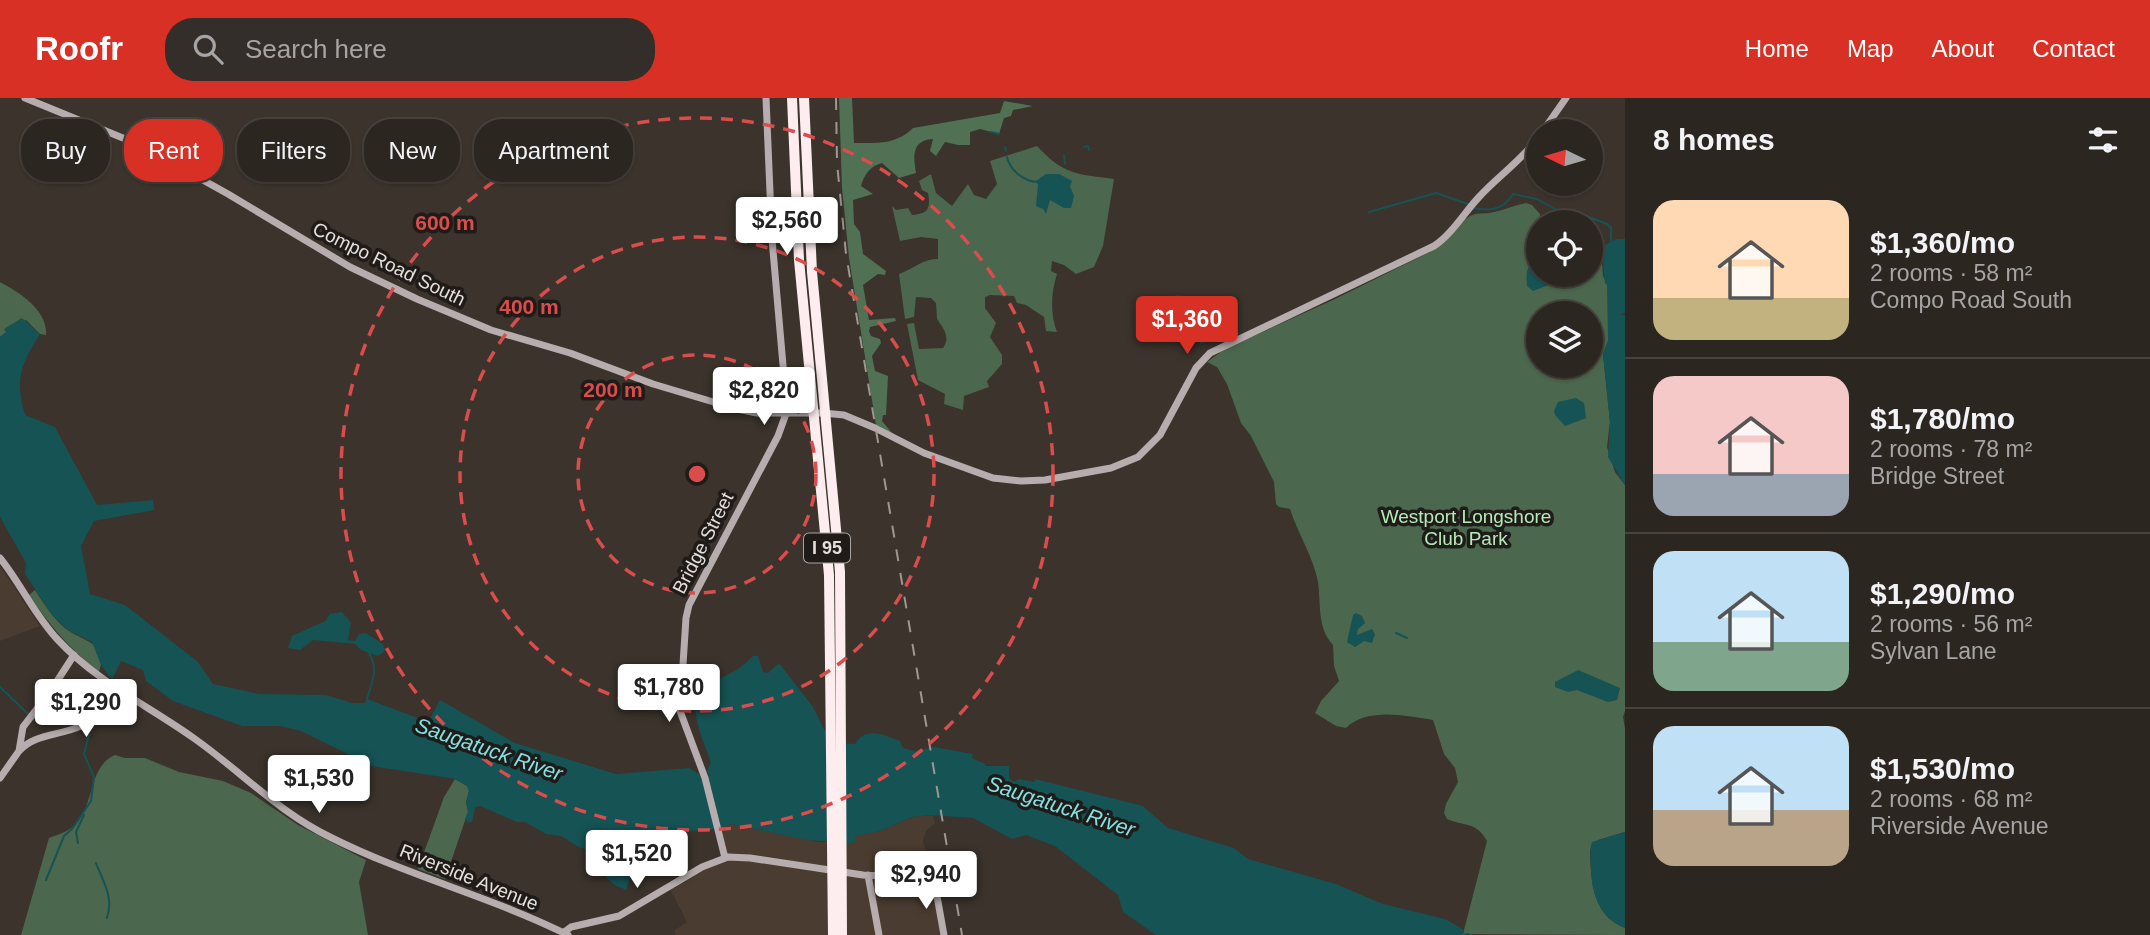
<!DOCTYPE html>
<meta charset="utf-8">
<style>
body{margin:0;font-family:Helvetica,sans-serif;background:#342e2a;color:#f1f3f6;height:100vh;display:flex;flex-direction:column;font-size:26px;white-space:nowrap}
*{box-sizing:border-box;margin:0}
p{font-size:23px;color:#a6a5a5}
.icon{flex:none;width:38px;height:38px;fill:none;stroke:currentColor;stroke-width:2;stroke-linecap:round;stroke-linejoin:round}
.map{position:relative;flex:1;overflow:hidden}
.drawer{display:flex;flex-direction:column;background:#2c2621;width:525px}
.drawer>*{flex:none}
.guide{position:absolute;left:21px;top:21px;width:665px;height:63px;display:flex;gap:14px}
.needle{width:46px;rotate:275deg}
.controls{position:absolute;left:1526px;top:21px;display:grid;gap:14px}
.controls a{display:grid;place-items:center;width:77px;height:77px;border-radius:50%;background:#2c2621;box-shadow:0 2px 5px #0004,0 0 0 2px #48433f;font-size:35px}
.price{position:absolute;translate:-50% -60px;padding:0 16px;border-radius:7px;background:#fff;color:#222;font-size:23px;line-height:46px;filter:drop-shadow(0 2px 4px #0008)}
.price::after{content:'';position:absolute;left:50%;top:42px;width:21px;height:16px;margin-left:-10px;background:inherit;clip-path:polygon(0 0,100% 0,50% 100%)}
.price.current{background:#d93025;color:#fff}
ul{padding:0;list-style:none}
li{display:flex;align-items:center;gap:21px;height:175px;padding:0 28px}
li+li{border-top:2px solid #48433f}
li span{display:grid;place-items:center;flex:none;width:196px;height:140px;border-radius:21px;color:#555}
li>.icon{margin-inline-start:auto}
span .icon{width:84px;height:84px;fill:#fffc;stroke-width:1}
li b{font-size:30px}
h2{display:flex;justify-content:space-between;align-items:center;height:84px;padding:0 28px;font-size:30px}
.tag{padding:0 24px;border-radius:28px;background:#2c2621;box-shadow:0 2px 5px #0004,0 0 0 2px #48433f;font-size:24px;line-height:63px}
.tag.current{background:#d93025;color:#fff}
header{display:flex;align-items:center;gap:42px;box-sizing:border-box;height:98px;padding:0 35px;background:#d93025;color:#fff}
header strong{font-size:33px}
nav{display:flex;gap:38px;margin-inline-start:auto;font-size:24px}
.search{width:490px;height:63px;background:#342e2a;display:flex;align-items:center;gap:18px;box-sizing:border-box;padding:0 24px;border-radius:28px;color:#a6a5a5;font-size:26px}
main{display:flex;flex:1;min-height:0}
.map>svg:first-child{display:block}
</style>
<header>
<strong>Roofr</strong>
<div class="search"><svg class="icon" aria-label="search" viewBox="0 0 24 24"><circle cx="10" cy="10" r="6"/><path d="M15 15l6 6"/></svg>Search here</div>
<nav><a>Home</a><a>Map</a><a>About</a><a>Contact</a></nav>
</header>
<main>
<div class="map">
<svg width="1625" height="837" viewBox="0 0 1625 837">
<rect width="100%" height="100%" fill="#3b332c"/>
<path fill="#4a3c30" d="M0 468 40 528 0 543Z
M933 717 935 725 926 733 923 743 944 837H675V832L687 824 669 789 725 760 719 730 721 728 732 726 819 744 855 743 854 738 880 733 912 719Z"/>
<path fill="#4b674d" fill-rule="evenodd" d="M1037 48C1064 77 1076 76 1114 81L1103 148 1094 169 1076 176 1064 167 1052 163 1051 173 1057 176C1051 194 1050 216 1057 234L1046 233 1044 219 1026 207 1017 205 1014 198 990 197 985 199V210L996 225 990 239 1002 257V266L987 283 989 289 964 298 963 312 944 306 945 296 918 282 907 226 914 225 919 251 943 250C951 239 943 230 937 221L936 205 931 200 916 199 914 219 905 221 899 176C913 171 924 160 938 161V141L921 139 900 143 892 108 896 112 908 110 912 117C928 116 931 111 928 95L922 92 919 83 931 76 936 95 952 108 968 86 974 97 986 101 997 86 990 63Z
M1526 105 1532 107 1540 116V120L1548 124H1538V177H1591V134H1593L1601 149 1603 178 1607 186 1609 202 1608 243 1603 256 1610 324 1607 349 1615 374 1625 387V613L1623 619 1625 630V734L1598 742 1591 749 1590 753C1591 783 1592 817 1625 830V837L1463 836 1487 743C1476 723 1465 729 1447 721L1444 715 1446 706 1458 684 1455 670 1444 656 1433 622C1406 618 1368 609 1346 630L1336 628 1315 615 1321 603 1339 583 1334 568 1333 547C1317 530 1321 506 1318 484 1313 458 1298 436 1290 411L1279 409 1276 406 1274 384 1251 338 1241 325 1227 286 1217 269 1207 264 1225 251 1335 201 1430 154C1444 144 1453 129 1467 120 1477 113 1484 117 1494 114 1505 112 1514 107 1526 105ZM1538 215H1591V268H1538Z
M0 184C19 194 48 212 46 237L40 236 26 222 0 239Z
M35 492C44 506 53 520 66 531 82 543 109 544 99 574 70 551 49 527 29 497Z
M115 657 125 660H145L179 674 223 683 251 695 298 727 366 762 359 784 368 837H21L49 740C56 737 64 735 70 731 96 714 86 669 115 657Z
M455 681 467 688 469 693 466 704 468 714 445 781 418 771 444 699Z"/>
<path fill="#507153" d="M839 0H852L854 45C876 45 896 47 913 30L1000 15 1004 3 1033 8 1013 12 1011 18 1004 20 999 36 980 31 970 34V47H958L945 44 936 58 930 53 933 41C912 42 913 58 916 75L899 80 882 65C870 68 864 77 861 88L873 96 853 102 854 126 860 134 863 156 886 173 885 177 878 176 863 187 869 222 895 220 896 223 870 229 869 233 871 238 880 241 881 245 872 258 875 273 888 278 886 317H883L882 323 893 336 876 327 849 160 842 90Z"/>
<path fill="#165354" d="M1046 76H1059L1072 83 1070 88 1074 98 1071 110H1064L1050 102 1046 116 1043 111 1036 108 1038 87 1036 83Z
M1616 141H1625V215L1620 217H1625V387L1608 359 1610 324 1603 256 1608 243 1607 187 1605 185 1601 149Z
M1538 160V177H1559L1557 184 1533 193 1527 188C1526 175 1526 167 1538 160Z
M1176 197C1183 197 1186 200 1193 203 1214 211 1214 217 1216 240L1201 246 1166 225 1170 201Z
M22 220 40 236C20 268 15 281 25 317L55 329 97 407 153 402 154 412 94 423 81 448 90 496 125 507 198 564 213 586 259 596 326 597 352 605H365L367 601 428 624 440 602 515 645 616 676 689 670 699 676 702 681 709 678 707 672 711 665C704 640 680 604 712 585 729 575 738 574 753 558H758L763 574 768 575 779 565 813 609 826 635 837 645 855 646C866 628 883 637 900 643L903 650 915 653 934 649 973 656 972 660 985 666V668H1009V680L1014 684 1019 681 1034 684 1035 681 1143 708 1168 730 1234 750 1248 761 1336 786 1383 806 1445 821 1464 832 1463 836 1468 835 1473 837H1156L1123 814 1118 797 1055 748 1026 737 1012 741 973 720 930 717 912 719 880 733 855 738V743L851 745 807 742 732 726 710 732 686 733C673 758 644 750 635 765 631 771 629 784 626 792L615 787 606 779 608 759 579 749 561 738 546 736 525 724H517L480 708 475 709 472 724H468L465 721 468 714 466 704 469 693 467 688 455 681 372 668 301 633 280 628H242L173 603 146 583 143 572 121 563 112 582 101 567 92 544 68 532 52 517 25 476 26 465 0 419V239L6 234 4 231Z
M1576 300 1584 305 1586 320 1565 328 1555 317 1554 313 1558 304Z
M342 514 351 525 348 542 355 543 359 536 366 535 383 546 385 553 378 558 361 552 355 546 313 542 300 552 288 550 292 538 325 523 330 516Z
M1356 515 1362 518 1365 525 1358 531 1357 537 1372 531 1375 536 1372 545 1364 543 1355 549 1347 544 1353 517Z
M1578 572 1620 590 1617 602 1608 604 1577 592 1568 594 1555 589V584Z
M1625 734V830C1600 820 1592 796 1591 772 1591 762 1589 753 1592 744Z"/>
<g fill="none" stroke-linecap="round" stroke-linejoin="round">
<path stroke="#165354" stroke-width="2" d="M991 34 999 36
M1005 49 1006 53
M1084 49 1088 48 1089 52
M1064 57 1065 66
M1007 59C1010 72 1023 83 1037 84
M1475 110C1491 114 1504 111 1513 96L1537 101 1569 119 1584 117 1607 126 1611 130V143
M1369 114 1436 95 1468 106
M1396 535 1407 540
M0 589 29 617
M367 601C372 583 379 572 369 555
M34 620C66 631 84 610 108 590L109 587
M78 745 76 734 84 717
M96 765C103 784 114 799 107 820
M46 782 64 738 72 731 91 703 94 679 84 656 89 636"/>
<path stroke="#b7adae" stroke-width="7" d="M25 0 140 47 228 96 350 169 417 201 491 232 570 255 653 286 737 311 757 315H823L844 317 875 330 924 355 993 380 1021 383 1045 382 1111 370 1138 359 1160 337 1196 270 1210 255 1434 148C1452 136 1464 115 1479 99 1498 78 1521 63 1538 40
M1543 33 1566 0
M0 460C21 486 35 518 58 542 97 584 149 608 195 641 243 675 278 714 332 740 408 778 492 799 568 837
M19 653C33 638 51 638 70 632 90 626 113 612 127 597
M0 680 19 653 23 629 50 594 74 557
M725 760 705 680 680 613 686 520 689 507 778 338 787 313 772 141 766 0
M868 777 879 837
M563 835 571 829 619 818 702 769 728 759 750 760 863 777 932 780 935 787 944 837"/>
<path stroke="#fdedee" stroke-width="10" d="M792 0 799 162 829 477 833 837
M804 0 812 174 840 474 842 837"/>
<path stroke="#9e9792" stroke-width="2" stroke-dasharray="12 12" stroke-linecap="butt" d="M836 0 837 65 846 156 962 837"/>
</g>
<g fill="none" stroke="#d94d4c" stroke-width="3.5" stroke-dasharray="12 9">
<circle cx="697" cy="376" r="119"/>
<circle cx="697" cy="376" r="237"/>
<circle cx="697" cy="376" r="356"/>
</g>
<g text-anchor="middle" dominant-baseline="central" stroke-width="7" stroke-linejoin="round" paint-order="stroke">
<rect fill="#1f1b18" stroke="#aaa4a0" stroke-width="2" x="804" y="435.5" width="46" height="29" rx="5"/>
<g font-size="18" font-weight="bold" fill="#e5dfdb">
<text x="827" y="450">I 95</text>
</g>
<g font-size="19" fill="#e5dfdb" stroke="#1f1b18">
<text transform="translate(389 166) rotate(26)">Compo Road South</text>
<text transform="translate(703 445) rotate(-63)">Bridge Street</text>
<text transform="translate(469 779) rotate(22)">Riverside Avenue</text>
</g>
<g font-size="19" fill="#b3eab7" stroke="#1f1b18">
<text x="1466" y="418">Westport Longshore<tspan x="1466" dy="22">Club Park</tspan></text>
</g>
<g font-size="21" font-style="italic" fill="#82e1e2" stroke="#1f1b18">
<text transform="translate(489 651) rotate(19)">Saugatuck River</text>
<text transform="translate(1061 708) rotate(18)">Saugatuck River</text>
</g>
</g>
<circle cx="697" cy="376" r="10" fill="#d94d4c" stroke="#1f1b18" stroke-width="3.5"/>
<g font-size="21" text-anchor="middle" font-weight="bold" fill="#d94d4c" stroke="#1f1b18" stroke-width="7" stroke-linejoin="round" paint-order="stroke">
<text x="445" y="132">600 m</text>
<text x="529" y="216">400 m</text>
<text x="613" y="299">200 m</text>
</g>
</svg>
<div class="controls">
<a><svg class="needle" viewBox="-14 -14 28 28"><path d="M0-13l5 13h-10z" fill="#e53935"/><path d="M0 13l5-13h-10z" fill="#a6a5a5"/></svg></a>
<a><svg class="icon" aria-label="locate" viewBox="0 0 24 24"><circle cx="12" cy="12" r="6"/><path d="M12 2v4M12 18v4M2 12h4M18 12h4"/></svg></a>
<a><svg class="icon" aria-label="layers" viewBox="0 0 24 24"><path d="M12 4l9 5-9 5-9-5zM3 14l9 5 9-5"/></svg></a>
</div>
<b class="price" style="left:787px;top:159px">$2,560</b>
<b class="price current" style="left:1187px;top:258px">$1,360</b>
<b class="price" style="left:764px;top:329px">$2,820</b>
<b class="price" style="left:669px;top:626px">$1,780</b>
<b class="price" style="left:86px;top:641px">$1,290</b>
<b class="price" style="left:319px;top:717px">$1,530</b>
<b class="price" style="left:637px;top:792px">$1,520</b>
<b class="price" style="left:926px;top:813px">$2,940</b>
<div class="guide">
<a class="tag">Buy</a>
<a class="tag current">Rent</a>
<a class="tag">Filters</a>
<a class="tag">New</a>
<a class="tag">Apartment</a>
</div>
</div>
<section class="drawer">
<h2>8 homes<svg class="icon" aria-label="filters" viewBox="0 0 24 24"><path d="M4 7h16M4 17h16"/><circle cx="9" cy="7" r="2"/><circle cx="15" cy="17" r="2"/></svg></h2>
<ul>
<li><span style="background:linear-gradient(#ffd9b3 70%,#c2b280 0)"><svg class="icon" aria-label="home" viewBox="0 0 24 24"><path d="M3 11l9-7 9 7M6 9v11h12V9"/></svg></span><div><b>$1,360/mo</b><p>2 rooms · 58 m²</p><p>Compo Road South</p></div></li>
<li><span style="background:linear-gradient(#f6c9c9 70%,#9aa5b1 0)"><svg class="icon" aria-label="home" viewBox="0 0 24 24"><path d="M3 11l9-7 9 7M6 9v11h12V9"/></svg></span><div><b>$1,780/mo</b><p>2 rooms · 78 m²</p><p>Bridge Street</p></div></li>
<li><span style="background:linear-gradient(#bfe0f5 65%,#7fa58c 0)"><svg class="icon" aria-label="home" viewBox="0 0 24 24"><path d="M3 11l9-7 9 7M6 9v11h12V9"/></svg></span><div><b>$1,290/mo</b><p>2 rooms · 56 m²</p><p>Sylvan Lane</p></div></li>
<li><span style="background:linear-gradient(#bfe0f5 60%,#b9a48a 0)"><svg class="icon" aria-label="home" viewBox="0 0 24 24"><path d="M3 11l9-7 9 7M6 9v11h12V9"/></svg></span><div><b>$1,530/mo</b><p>2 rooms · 68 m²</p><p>Riverside Avenue</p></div></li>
</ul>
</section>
</main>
